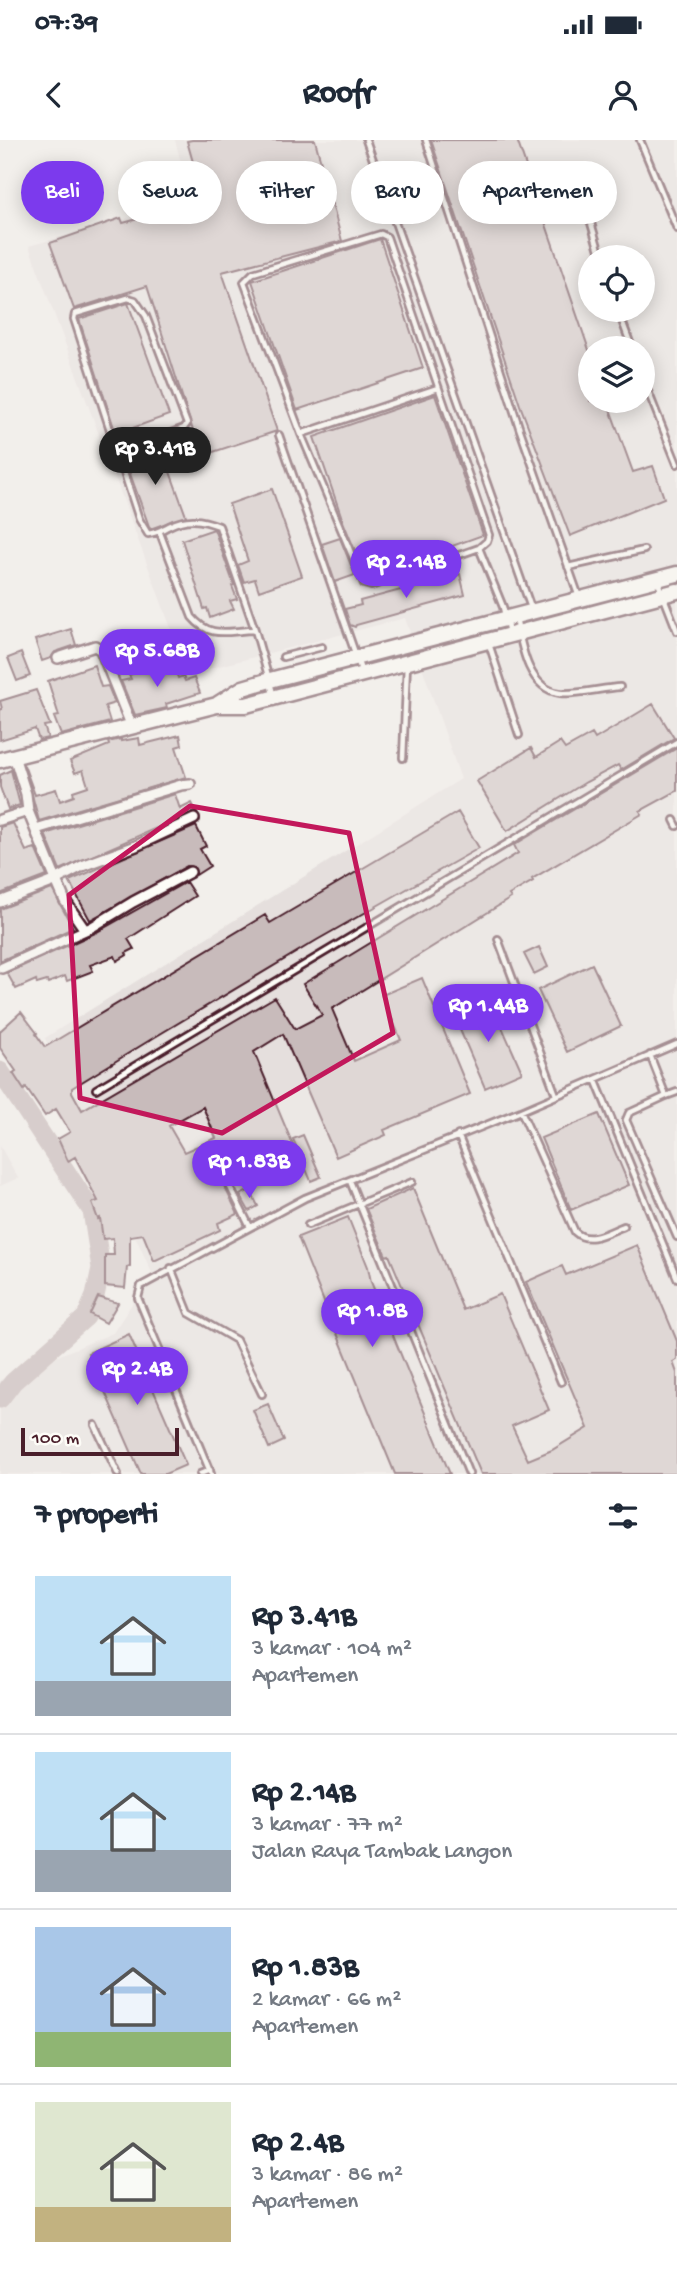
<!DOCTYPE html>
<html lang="id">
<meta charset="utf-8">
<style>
body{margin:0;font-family:"Gochi Hand",sans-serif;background:#f2f2f3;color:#1f2937;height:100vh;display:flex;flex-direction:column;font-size:26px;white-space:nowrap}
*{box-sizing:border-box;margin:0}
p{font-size:23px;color:#747a83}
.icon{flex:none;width:38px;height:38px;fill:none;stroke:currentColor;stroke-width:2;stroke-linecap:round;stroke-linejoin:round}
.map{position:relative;height:1334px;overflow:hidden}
.drawer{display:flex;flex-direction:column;background:#fff;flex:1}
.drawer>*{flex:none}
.banner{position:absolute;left:21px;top:21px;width:635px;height:63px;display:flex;gap:14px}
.buttons{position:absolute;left:578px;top:105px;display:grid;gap:14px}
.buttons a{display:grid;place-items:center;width:77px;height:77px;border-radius:50%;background:#fff;box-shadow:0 4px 18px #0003;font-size:35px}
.scale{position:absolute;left:21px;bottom:18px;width:158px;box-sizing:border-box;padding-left:7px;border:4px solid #4a1f2b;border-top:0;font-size:19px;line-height:24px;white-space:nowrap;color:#4a1f2b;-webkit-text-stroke:5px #fdfcf7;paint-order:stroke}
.price{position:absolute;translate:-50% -60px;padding:0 16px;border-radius:24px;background:#7c3aed;color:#fff;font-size:23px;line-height:46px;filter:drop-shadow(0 2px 4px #0008)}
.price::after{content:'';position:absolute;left:50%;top:42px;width:21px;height:16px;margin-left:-10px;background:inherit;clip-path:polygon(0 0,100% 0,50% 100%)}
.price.selected{background:#222;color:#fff}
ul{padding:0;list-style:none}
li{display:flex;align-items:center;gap:21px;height:175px;padding:0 35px}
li+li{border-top:2px solid #e0e1e3}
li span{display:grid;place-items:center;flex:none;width:196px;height:140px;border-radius:0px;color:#555}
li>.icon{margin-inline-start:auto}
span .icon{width:84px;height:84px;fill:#fffc;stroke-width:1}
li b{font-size:30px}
h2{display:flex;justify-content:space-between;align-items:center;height:84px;padding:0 35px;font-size:30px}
.chip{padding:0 24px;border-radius:32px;background:#fff;box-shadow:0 4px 18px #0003;font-size:24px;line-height:63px}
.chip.selected{background:#7c3aed;color:#fff}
.status{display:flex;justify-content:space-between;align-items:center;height:49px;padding:0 35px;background:#fff;direction:ltr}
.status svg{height:19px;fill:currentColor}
header{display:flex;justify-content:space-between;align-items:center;height:91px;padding:0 35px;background:#fff;font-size:32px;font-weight:700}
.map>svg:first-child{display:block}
</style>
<div class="status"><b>07:39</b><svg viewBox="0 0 49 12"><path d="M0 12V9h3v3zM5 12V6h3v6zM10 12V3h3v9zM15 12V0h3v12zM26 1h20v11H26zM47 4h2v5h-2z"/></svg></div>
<header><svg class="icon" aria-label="back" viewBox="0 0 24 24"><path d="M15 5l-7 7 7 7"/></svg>Roofr<svg class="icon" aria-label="person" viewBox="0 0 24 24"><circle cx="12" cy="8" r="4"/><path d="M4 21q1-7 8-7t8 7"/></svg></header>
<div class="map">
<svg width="677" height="1334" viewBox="0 0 677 1334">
<rect width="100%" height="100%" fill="#f2efeb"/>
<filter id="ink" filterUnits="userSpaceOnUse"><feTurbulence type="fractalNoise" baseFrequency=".0143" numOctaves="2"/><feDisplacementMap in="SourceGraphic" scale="14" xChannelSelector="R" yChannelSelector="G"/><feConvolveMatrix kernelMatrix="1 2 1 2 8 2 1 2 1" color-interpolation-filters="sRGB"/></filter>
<g filter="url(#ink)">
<path fill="#e5dfdd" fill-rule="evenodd" d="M175 0H677V1334H0V1240L113 1193 152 1133 45 898 461 639 405 478 188 534 29 106 191 60ZM590 117H642V170H590ZM590 208H642V261H590Z
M0 1006 18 1038 0 1046Z"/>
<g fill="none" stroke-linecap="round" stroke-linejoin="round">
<path stroke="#b7a5a6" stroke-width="19" d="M0 931 92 1071 101 1128 95 1156 86 1177 13 1242 0 1259"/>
</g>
<path fill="#c8bbbb" stroke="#4a1f2b" stroke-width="2" fill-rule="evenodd" d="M192 0H315L342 101 222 132 277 291 201 316 147 146 74 169 50 103 121 78 123 83 204 61 187 1Z
M431 0H517L590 213V261H607L633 332 653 326 664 358 570 396 520 265Z
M380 99 423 228 297 270 252 141Z
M128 163 169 275 116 294 79 179Z
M435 255 483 395 366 437 344 384 314 297Z
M160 304 186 376 150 389 124 317Z
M272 349 302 436 259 451 255 439 244 442 238 425 248 421 229 364Z
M214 389 234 445 232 446 237 459 230 461 234 469 210 478 207 468 204 469 182 400Z
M340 398 355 435 335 442 322 404Z
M460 434 465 455 356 485 355 487 350 485 345 469 361 465 360 461Z
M71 489 76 505 55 512 51 518 42 521 35 500Z
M21 513 30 536 17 541 8 518Z
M159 523 162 533 175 529 178 538 183 536 185 541 194 538 200 553 166 564 167 568 135 575 121 541 131 539 129 535Z
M94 525 101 547 108 546 115 563 105 566 110 582 61 595 54 577 59 576 48 541Z
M36 550 50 585 44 586 48 598 39 600 35 589 0 600V570L2 569 0 561Z
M653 564 674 598 621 630 618 625 586 642 507 691 477 641 531 608 536 617 560 602 565 609 592 594 595 599Z
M180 595 182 605 176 607 186 637 39 681 24 625 35 655 56 649 60 661 74 656 73 651 88 646 83 630 75 633 70 621 109 605 108 602 121 599V601L139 598 140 605Z
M677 608V651L640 671 642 674 532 739 533 741 509 755 511 758 332 869 354 921 401 900 382 855 422 838 470 954 384 990 386 995 336 1017 283 894 254 912 293 1005 258 1028 231 1039 217 1010 210 1009 209 1015 238 1074 218 1083 220 1090 154 1121 143 1094 130 1096V1126L127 1127 125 1148 105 1146V1115H114L113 1098 103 1099 100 1078 98 1079 92 1063 98 1061 75 1017 68 1021 58 999 70 992 56 969 45 976 26 948 24 950 13 933 16 931 0 908V891L21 872 34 889 37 893 36 894 45 907 265 775 270 783 458 672 479 708 317 800 155 897 72 948V952L82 970 275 857 295 889 322 875 303 844 518 713 514 705ZM203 967 216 998 184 1012 169 986Z
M11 630 20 665 8 669 0 647V635Z
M175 654 180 669 192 663 197 673H191L60 730 45 694Z
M13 683 26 711 35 708 47 736 0 754V687Z
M196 686 206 706 200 709 210 726 196 735 194 727 187 726 90 780 69 741Z
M186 742 195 756 128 799 134 809 126 813 127 815 117 821 115 816 90 825 93 831 67 841 65 836 48 843 47 841 37 844 36 840 16 849 7 833 95 793Z
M52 749 73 788 0 821V769Z
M539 807 548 827 534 834 524 814Z
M592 824 621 886 567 912 538 850Z
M490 860 522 932 485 948 454 876Z
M599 974 629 1045 571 1070 541 998Z
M303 995 321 1037 311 1041 293 999Z
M413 1048 463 1170 500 1154 549 1270 512 1286 528 1320 552 1310 588 1288 526 1142 562 1126 566 1135 637 1105 677 1201V1220L673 1222 677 1233V1334H481L389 1115 386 1116 366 1069Z
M250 1050 258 1066 249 1071 240 1055Z
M348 1077 368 1127 371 1142 450 1334H395L324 1162 298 1097Z
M98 1157 118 1163 106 1183 90 1174Z
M129 1194 186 1325 165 1334H141L88 1213Z
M268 1264 284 1301 269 1308 253 1270Z"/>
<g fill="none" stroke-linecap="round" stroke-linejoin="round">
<g stroke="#4a1f2b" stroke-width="10">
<path id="service" d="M366 0 531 468
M426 0 520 290 579 457
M640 0 677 89
M576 32 601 117
M618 170 632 208
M642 236 677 324
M438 248 301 294 364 444 371 446 479 408
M301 294 244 142 253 133 381 94 387 97 489 395 487 401 479 408 503 467 509 493
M279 295 362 533
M118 313 184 288 187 284 146 176 135 160 128 158 75 174 74 179 139 379 148 394C158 393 161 390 169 386 187 377 201 379 219 386L255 490C229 490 211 500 192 477L160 393
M568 427 644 410
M657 440 677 491
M516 477C521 503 527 549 560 553 574 555 603 548 620 547
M255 490 274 557
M489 504 519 595
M283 517 322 507
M403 618 407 524
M674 680 677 686
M498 799 556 955
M650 915 666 956 629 973 626 980 677 1097
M595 939 677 1138
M96 949 677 602
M666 956 677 952
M521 971 575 1092C589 1105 608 1092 624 1086
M458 995 561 1242
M213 1013 250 1087
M350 1041 469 1334
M308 1085 412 1042
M171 1128 189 1173 236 1200 262 1254
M95 1285 118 1334
M200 1334 210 1330
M211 1334 138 1158 141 1146 305 1058 521 971 677 904"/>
</g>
<g stroke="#4a1f2b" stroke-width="14">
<path id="minor" d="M58 518 95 506 101 510 132 587
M14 616 26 654 28 671 56 740 65 761 85 790
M0 680 28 671
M36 689 181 645 190 644
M0 762 52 742 82 726 136 706 194 679
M2 828 92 787 133 762 190 732"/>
</g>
<g stroke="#4a1f2b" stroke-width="19">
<path id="trunk" d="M218 564 243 548 270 540 677 434
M0 620 217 565H246L677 451"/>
</g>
<use href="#service" stroke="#fdfcf7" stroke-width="4.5"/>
<use href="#minor" stroke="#fdfcf7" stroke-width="9"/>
<use href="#trunk" stroke="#fdfcf7" stroke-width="14"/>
</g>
</g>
<path d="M0 0H677V1334H0ZM190 666 349 693 393 893 222 993 80 958 69 755Z" fill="#f2efeb" fill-opacity=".55" fill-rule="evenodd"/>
<path fill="none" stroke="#c2185b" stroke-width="5" stroke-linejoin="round" d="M190 666 349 693 393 893 222 993 80 958 69 755Z"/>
</svg>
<div class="buttons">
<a><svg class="icon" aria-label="locate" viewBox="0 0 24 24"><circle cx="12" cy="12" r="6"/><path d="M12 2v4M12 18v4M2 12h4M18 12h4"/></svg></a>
<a><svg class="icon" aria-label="layers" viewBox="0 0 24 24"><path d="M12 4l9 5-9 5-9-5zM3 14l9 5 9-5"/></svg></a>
</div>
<div class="scale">100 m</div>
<b class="price selected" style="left:155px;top:347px">Rp 3.41B</b>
<b class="price" style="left:406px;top:460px">Rp 2.14B</b>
<b class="price" style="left:157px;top:549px">Rp 5.68B</b>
<b class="price" style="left:488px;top:904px">Rp 1.44B</b>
<b class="price" style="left:249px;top:1060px">Rp 1.83B</b>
<b class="price" style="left:372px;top:1209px">Rp 1.8B</b>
<b class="price" style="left:137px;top:1267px">Rp 2.4B</b>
<div class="banner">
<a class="chip selected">Beli</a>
<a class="chip">Sewa</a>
<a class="chip">Filter</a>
<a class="chip">Baru</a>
<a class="chip">Apartemen</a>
</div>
</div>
<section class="drawer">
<h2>7 properti<svg class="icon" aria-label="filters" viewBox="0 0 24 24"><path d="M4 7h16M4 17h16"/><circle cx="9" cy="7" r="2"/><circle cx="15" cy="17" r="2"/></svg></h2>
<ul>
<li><span style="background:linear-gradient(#bfe0f5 75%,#9aa5b1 0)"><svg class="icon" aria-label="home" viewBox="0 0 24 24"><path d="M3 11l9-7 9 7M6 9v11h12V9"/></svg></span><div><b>Rp 3.41B</b><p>3 kamar · 104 m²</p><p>Apartemen</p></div></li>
<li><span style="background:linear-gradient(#bfe0f5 70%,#9aa5b1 0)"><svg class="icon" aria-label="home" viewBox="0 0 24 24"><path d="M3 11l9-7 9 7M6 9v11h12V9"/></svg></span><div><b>Rp 2.14B</b><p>3 kamar · 77 m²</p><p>Jalan Raya Tambak Langon</p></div></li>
<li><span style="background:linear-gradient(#a9c7e8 75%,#8fb573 0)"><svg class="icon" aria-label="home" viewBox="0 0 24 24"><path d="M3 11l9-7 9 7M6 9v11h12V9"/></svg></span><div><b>Rp 1.83B</b><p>2 kamar · 66 m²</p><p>Apartemen</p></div></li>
<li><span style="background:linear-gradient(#dfe7d0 75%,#c2b280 0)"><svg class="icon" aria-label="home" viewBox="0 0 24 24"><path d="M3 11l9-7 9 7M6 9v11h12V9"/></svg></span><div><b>Rp 2.4B</b><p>3 kamar · 86 m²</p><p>Apartemen</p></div></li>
</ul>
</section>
